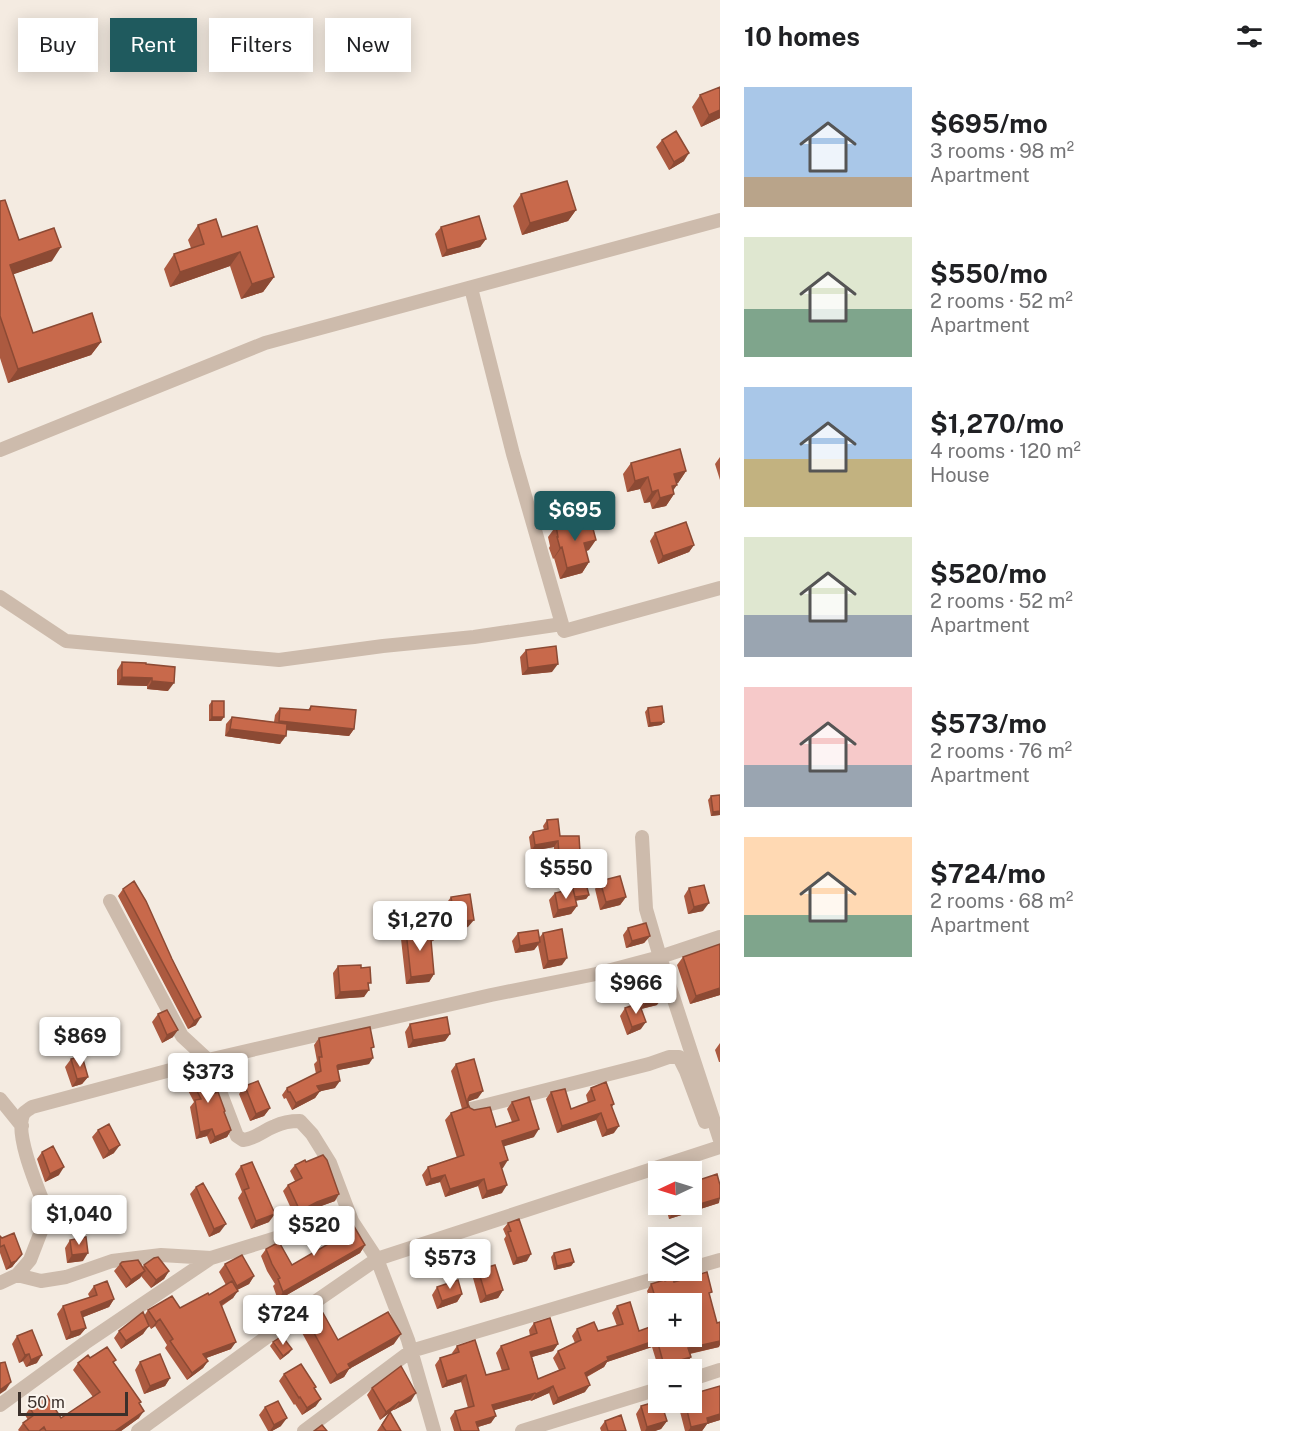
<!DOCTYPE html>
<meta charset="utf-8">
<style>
body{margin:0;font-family:"Public Sans",sans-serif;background:#f2f2f2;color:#202124;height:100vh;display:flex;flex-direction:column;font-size:22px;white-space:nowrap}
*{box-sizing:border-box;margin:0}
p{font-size:20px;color:#757577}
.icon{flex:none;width:33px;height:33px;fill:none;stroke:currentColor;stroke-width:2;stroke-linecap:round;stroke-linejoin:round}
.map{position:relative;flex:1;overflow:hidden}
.sheet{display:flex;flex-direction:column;background:#fff;width:570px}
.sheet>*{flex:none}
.banner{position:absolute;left:18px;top:18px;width:570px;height:54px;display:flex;gap:12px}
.needle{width:39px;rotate:266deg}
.controls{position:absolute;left:648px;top:1161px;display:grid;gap:12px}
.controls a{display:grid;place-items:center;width:54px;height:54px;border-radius:0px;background:#fff;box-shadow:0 3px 15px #0003;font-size:30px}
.scale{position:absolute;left:18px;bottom:15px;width:110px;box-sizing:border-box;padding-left:6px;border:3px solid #3b302b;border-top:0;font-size:16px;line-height:21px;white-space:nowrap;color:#3b302b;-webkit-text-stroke:4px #fbf5ee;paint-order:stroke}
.price{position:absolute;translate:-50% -51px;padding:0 14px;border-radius:6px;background:#fff;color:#222;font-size:20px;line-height:39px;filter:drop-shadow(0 2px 3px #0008)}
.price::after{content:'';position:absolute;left:50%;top:36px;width:18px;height:14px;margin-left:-9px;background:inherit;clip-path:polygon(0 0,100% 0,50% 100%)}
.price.active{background:#1f5a5e;color:#fff}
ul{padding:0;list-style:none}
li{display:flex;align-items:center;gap:18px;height:150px;padding:0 24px}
li span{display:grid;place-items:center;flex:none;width:168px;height:120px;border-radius:0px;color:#555}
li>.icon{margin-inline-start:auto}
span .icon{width:72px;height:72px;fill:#fffc;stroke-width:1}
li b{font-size:26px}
h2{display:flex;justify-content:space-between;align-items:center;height:72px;padding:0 24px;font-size:26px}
.tag{padding:0 21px;border-radius:0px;background:#fff;box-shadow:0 3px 15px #0003;font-size:21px;line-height:54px}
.tag.active{background:#1f5a5e;color:#fff}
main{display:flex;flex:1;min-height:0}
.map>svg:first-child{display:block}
</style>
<main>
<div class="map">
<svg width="720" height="1431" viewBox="0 0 720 1431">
<rect width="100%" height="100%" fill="#f4ebe1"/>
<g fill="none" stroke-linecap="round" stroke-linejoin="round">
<path stroke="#cdbbac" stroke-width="14" d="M471 288 513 454 564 631 720 588
M0 450 265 343 720 220
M0 597 66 641 279 660 383 646 474 637 562 624
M642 837 646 909 660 957 720 1140
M110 901 182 1036 208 1060 237 1136 243 1140C257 1138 262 1131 275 1126 283 1122 291 1121 300 1121L312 1134 330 1163 352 1221 377 1259 408 1340 434 1431
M0 1099 22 1126
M471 1109 649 1064 669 1057H679L686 1071 705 1122
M692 1268 720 1260
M17 1275 30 1260 47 1216 46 1209C38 1189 13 1132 24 1113 26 1111 29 1109 32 1107L208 1060 491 995 596 974 660 957 720 937
M0 1283 17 1275 41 1281 66 1277 112 1261 161 1255 211 1258
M692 1379 720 1370
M0 1405 85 1343 211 1258 321 1224 352 1221
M138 1431 309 1306 377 1259 720 1147
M304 1431 411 1351 684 1270
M522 1431 658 1389"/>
</g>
<path fill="#ac5a40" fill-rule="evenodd" d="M720 87V118L701 127 692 107 700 95Z
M662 140 684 161 669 170 656 147Z
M521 194 576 210 568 221 522 235 513 206Z
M0 201 19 240 52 261 13 274 33 333 101 342 91 355 8 383 0 358Z
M198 225 222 237 274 277 263 292 241 299 230 266 170 287 164 269 174 254 191 248 188 240Z
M441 227 486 239 480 247 442 257 435 234Z
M720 457V480L715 464Z
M631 463 686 471 678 483H677L673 490 674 494 666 506 652 509 650 502 644 503 640 489 627 492 623 474Z
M556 526 580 528 589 550 586 551 589 562 582 573 560 579 554 558 553 559 549 548 550 546 548 537Z
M655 533 694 545 689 552 658 564 650 541Z
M526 650 552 672 522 675 520 657Z
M122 662 146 664 168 691 147 689V686L117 685V670Z
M212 701 224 717 221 721H209V705Z
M311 706 354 729 349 736 286 730 280 744 225 736 226 724 232 717 274 722 275 715 280 708 308 710Z
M648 708 664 722 661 725 648 727 645 712Z
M711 796 720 815 711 816 708 800Z
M547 820 560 836 575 858 554 859V847L531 851 529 837 533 832 544 830 543 826Z
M600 881 626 897 620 905 600 910 595 889Z
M572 887 589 895 586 899 575 901 577 906 571 914 553 918 549 900 555 893 570 889Z
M689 888 703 911 688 914 684 896Z
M123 889 196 1025 188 1029 118 896Z
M451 897 468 927 449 930 445 905Z
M628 928 650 936 644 943 626 948 623 935Z
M406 931 433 940 431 943 434 974 429 982 406 984 401 939Z
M518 933 539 938 543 933 562 965 543 969 538 945 534 950 515 953 512 941Z
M683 957 720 995 690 1004 677 965Z
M338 966 361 968 368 986 364 997 335 999 333 973Z
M642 985 657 1005 641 1009V1029L627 1035 620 1016 625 1008H641L637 992Z
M158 1014 173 1037 162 1043 152 1022Z
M410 1024 450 1034 445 1041 408 1048 405 1032Z
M319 1038 372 1051 369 1064 338 1070 335 1088 320 1091 315 1098 292 1110 286 1098 284 1099 282 1095 287 1088 316 1074 314 1064 317 1061 314 1045Z
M720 1043V1062H719L715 1050Z
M71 1059 88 1077 82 1084 72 1087 65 1067Z
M456 1064 478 1098 468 1101V1104L470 1108 496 1127 512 1122 507 1109 512 1102 534 1137 503 1146V1168H502V1193L482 1199 478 1186 445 1197 440 1182 426 1186 422 1175 428 1167 457 1158 445 1120 451 1113 462 1109 451 1071Z
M186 1070 215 1093 225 1111 224 1113 231 1130 227 1137 210 1144 207 1136 196 1139 190 1107 194 1102 181 1077Z
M245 1086 270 1108 264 1116 250 1121 239 1094Z
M591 1088 614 1104 612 1107 614 1133 602 1137 596 1120 557 1133 546 1099 551 1092 571 1109 588 1103 586 1095Z
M98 1130 114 1153 103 1159 92 1137Z
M42 1152 59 1175 45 1182 37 1159Z
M306 1162 335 1201 313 1209 295 1217 283 1191 288 1185 295 1181 290 1171 295 1165Z
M241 1166 269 1222 251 1229 238 1198 242 1192 235 1174Z
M699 1180 719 1203 669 1219 665 1204H692L696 1189 695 1186Z
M196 1187 220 1232 209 1237 190 1194Z
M508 1223 527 1261 513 1265 504 1239 506 1236 503 1229Z
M333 1232 365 1245 360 1253 278 1300 273 1286 275 1284 267 1271 261 1256 266 1249 292 1265 330 1243 328 1239Z
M0 1236 2 1238 22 1254 12 1267 6 1270 0 1253Z
M70 1240 83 1261 67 1263 65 1248Z
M554 1253 574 1262 571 1266 554 1270 551 1257Z
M120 1264 143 1267 144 1265 169 1271 164 1279 151 1288 141 1276 140 1278 126 1288 114 1271Z
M225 1264 254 1276 249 1284 237 1290 233 1298 222 1306 231 1349 206 1358 208 1361 203 1368 187 1380 165 1348 167 1345 155 1326 151 1329 148 1324 143 1334 121 1349 114 1338 119 1331 144 1316 148 1310 180 1308 209 1295 226 1285 219 1272Z
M478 1270 503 1290 498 1298 480 1303 473 1278Z
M665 1281 674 1282 710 1296 719 1347 690 1354 686 1364 667 1370H659L652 1347 607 1362 604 1367 587 1377 585 1392 553 1405 549 1393 531 1401 530 1400 494 1410 491 1423 478 1427 479 1431H454L450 1418 455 1411 468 1408 461 1382 442 1388 435 1365 440 1358 453 1354 452 1353 457 1346 486 1375 502 1371 496 1353 501 1346 530 1336 529 1330 534 1323 558 1344 553 1351 532 1357 538 1379 559 1370 553 1358 558 1351 575 1343 572 1336 577 1329 598 1331 617 1326 612 1313 617 1306 639 1331 657 1325 647 1291 651 1284ZM658 1304 692 1336H658Z
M94 1286 114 1299 109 1307 83 1317 86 1328 80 1335 66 1340 57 1314 63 1306 90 1298 88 1294Z
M437 1287 462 1294 457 1302 437 1309 432 1295Z
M308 1322 338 1340 394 1344 349 1369 344 1377 330 1384 301 1331Z
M17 1336 37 1363 26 1367 23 1361 19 1363 12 1344Z
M273 1342 292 1349 289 1353 280 1360 270 1346Z
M90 1358 114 1363 140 1404 139 1418 121 1431H19L18 1430 23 1423 28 1420 25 1415 30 1408 61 1418 93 1397 73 1370 78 1363Z
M140 1362 170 1378 165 1386 144 1394 135 1370Z
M284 1374 314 1389 316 1406 302 1415 295 1404 294 1405 279 1381Z
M720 1386V1420L707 1424 702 1431H685L678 1404 679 1402H692Z
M372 1388 411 1401 394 1410H393L390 1412 401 1431H377L389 1413 380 1420 367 1395Z
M641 1406 667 1421 661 1429 655 1431H641L636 1414Z
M265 1407 281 1426 272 1431H268L259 1415Z
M605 1421 626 1431H601L600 1428Z"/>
<path fill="#8c4a34" d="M720 110V118L701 127 709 115Z
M689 153 684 161 669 170 674 162Z
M576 210 568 221 522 235 530 223Z
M486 239 480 247 442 257 447 250Z
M61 247 52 261 0 279 10 265Z
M240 252 230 266 170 287 180 272Z
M274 277 263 292 241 299 252 284Z
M101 342 91 355 8 383 18 369Z
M686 471 678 483 666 486 674 474Z
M648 477 640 489 627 492 635 481Z
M677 485 670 495 674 494 666 506 652 509 660 498 672 486Z
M658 490 650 502 644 503 652 492Z
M596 540 589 550 577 554 584 543Z
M694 545 689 552 658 564 663 556Z
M562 547 554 558 553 559 560 548Z
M589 562 582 573 560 579 567 568Z
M558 664 552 672 522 675 528 668Z
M122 677 152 678 147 686 117 685Z
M152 681 174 683 168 691 147 689Z
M212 717H224L221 721H209Z
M279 721 354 729 349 736 274 729Z
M664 722 661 725 648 727 650 723Z
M230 729 286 736 280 744 225 736Z
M720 811V815L711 816 713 812Z
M558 841 554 847 531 851 535 845Z
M580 852 575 858 554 859 559 853Z
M589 895 586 899 571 901 574 898Z
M626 897 620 905 600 910 606 902Z
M709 903 703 911 688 914 694 907Z
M577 906 571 914 553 918 558 910Z
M474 920 468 927 449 930 455 922Z
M650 936 644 943 626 948 632 941Z
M540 942 534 950 515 953 520 946Z
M567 958 562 965 543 969 548 961Z
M434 974 429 982 406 984 411 977Z
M720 988V995L690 1004 696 996Z
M369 990 364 997 335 999 340 992Z
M663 997 657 1005 641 1009 647 1001Z
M201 1017 196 1025 188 1029 194 1021Z
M646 1022 641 1029 627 1035 632 1027Z
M178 1030 173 1037 162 1043 167 1035Z
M450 1034 445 1041 408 1048 413 1040Z
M373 1058 369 1064 333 1071 338 1065Z
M88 1077 82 1084 72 1087 77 1079Z
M340 1081 335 1088 313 1093 317 1086Z
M320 1091 315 1098 292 1110 296 1103Z
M483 1091 478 1098 467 1102 466 1100 470 1095Z
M270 1108 264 1116 250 1121 256 1114Z
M601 1113 596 1120 557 1133 562 1126Z
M619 1126 614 1133 602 1137 607 1130Z
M212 1129 207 1136 196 1139 200 1132Z
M539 1129 534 1137 496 1149 502 1141Z
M231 1130 227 1137 210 1144 215 1137Z
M120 1145 114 1153 103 1159 109 1151Z
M508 1160 503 1168 495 1171 500 1163Z
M64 1167 59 1175 45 1182 50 1174Z
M445 1175 440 1182 426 1186 431 1179Z
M484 1179 478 1186 445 1197 450 1189Z
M507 1185 502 1193 482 1199 487 1191Z
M339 1194 335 1201 313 1209 295 1217 300 1211 317 1202Z
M720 1198 719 1203 669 1219 673 1212Z
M275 1214 269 1222 251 1229 256 1221Z
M226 1224 220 1232 209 1237 214 1229Z
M365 1245 360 1253 278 1300 283 1292Z
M88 1253 83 1261 67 1263 72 1255Z
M22 1254 12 1267 6 1270 11 1263Z
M531 1254 527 1261 513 1265 517 1258Z
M574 1262 571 1266 554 1270 557 1266Z
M145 1271 140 1278 126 1288 131 1280Z
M169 1271 164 1279 151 1288 156 1280Z
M254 1276 249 1284 231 1293 237 1286Z
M503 1290 498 1298 480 1303 486 1296Z
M238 1291 233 1298 215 1309 220 1302Z
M462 1294 457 1302 437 1309 442 1301Z
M114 1299 109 1307 76 1320 81 1312Z
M160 1319 155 1326 151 1329 156 1322Z
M149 1326 143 1334 121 1349 126 1341Z
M86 1328 80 1335 66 1340 71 1332Z
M401 1334 394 1344 349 1369 344 1377 330 1384 337 1375 348 1364Z
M657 1340 652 1347 607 1362 604 1367 580 1380 585 1373 607 1357Z
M720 1341V1345L719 1347 683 1355 688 1348Z
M236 1342 231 1349 198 1361 203 1354Z
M558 1344 553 1351 525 1359 530 1352Z
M292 1349 289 1353 280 1360 283 1356Z
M29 1354 23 1361 19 1363 25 1355Z
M42 1355 37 1363 26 1367 31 1360Z
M691 1357 686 1364 667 1370H661L664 1365Z
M208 1361 203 1368 187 1380 192 1373Z
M466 1375 461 1382 442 1388 447 1381Z
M170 1378 165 1386 144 1394 150 1386Z
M11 1382 6 1390 0 1394V1390Z
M590 1385 585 1392 553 1405 558 1398Z
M553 1386 549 1393 531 1401 536 1394Z
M416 1393 411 1401 394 1410 400 1403Z
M535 1393 530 1400 488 1412 492 1405Z
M321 1399 316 1406 302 1415 307 1408Z
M399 1402 393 1410 380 1420 386 1412Z
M144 1411 139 1418 121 1431H115Z
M720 1414V1420L707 1424 702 1431H688L691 1427 707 1418Z
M496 1416 491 1423 471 1429 476 1422Z
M287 1418 281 1426 272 1431H270L274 1425Z
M667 1421 661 1429 655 1431H645L647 1427Z"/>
<path fill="#c8694b" stroke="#8c4a34" stroke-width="1.5" d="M720 87V110L709 115 700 95Z
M676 131 689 153 674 162 662 140Z
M567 181 576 210 530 223 521 194Z
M5 200 19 240 54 228 61 247 10 265 33 333 92 313 101 342 18 369 0 316V201Z
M479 216 486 239 447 250 441 227Z
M216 219 222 237 257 226 274 277 252 284 240 252 180 272 174 254 204 244 198 225Z
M680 449 686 471 674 474 677 485 672 486 674 494 660 498 658 490 652 492 648 477 635 481 631 463Z
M577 520 580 528 592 525 596 540 584 543 589 562 567 568 562 547 560 548 557 537H558L556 526Z
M686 522 694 545 663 556 655 533Z
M556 646 558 664 528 668 526 650Z
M122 662 146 663V664L175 667 174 683 152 681V678L122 677Z
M212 701H224V717H212Z
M311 706 356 710 354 729 279 721 280 708 310 710Z
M662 706 664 722 650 723 648 708Z
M232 717 287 724 286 736 230 729Z
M720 795V811L713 812 711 796Z
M558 819 560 836H579L580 852 559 853 558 841 535 845 533 832 548 829 547 820Z
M620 876 626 897 606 902 600 881Z
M134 881 146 901 172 959 201 1017 194 1021 123 889Z
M586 884 589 895 575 897 573 889H572V887Z
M704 885 709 903 694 907 689 888Z
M573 889 577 906 558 910 555 893Z
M470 894 474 920 455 922 451 897Z
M646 923 650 936 632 941 628 928Z
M431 928 433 940H431L434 974 411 977 406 931Z
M562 929 567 958 548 961 543 933Z
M538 930 540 942 520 946 518 933Z
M720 944V988L696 996 683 957Z
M361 965V968L370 967 371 983H368L369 990 340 992 338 966Z
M658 981 663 997 647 1001 642 985Z
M639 1003 646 1022 632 1027 625 1008Z
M167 1010 178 1030 167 1035 158 1014Z
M447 1017 450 1034 413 1040 410 1024Z
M370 1027 374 1047 371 1048 373 1058 338 1065 337 1066 340 1081 317 1086 320 1091 296 1103 290 1092H288L287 1088 321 1071 319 1057H322L319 1038Z
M82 1056 88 1077 77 1079 71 1059Z
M474 1059 483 1091 470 1095 468 1099V1104L470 1108 474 1110 490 1107 496 1127 519 1120 512 1102 529 1097 539 1129 502 1141 508 1160 500 1163 507 1185 487 1191 484 1179 450 1189 445 1175 431 1179 428 1167 464 1155 451 1113 468 1107 456 1064Z
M201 1065 215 1093 218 1092 225 1111 224 1112 231 1130 215 1137 212 1129 200 1132 195 1100 201 1099 186 1070Z
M258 1081 270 1108 256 1114 245 1086Z
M606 1082 614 1104 611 1105 619 1126 607 1130 601 1113 562 1126 551 1092 565 1089 571 1109 595 1100 591 1088Z
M109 1124 120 1145 109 1151 98 1130Z
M53 1146 64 1167 50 1174 42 1152Z
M323 1155 327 1160 339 1194 317 1202 300 1211 288 1185 302 1178 295 1165 305 1160 306 1162Z
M252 1162 275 1214 256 1221 244 1190 249 1188 241 1166Z
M717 1174 720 1185V1198L673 1212 671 1204H692V1191L701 1188 699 1180Z
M203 1183 226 1224 214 1229 196 1187Z
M519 1219 531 1254 517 1258 508 1232 511 1231 508 1223Z
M352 1223 365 1245 283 1292 278 1279 280 1278 272 1264 266 1249 279 1242 292 1265 337 1239 333 1232 346 1224Z
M14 1233 22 1254 16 1261 11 1263 4 1245 0 1247V1236L2 1238Z
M86 1237 88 1253 72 1255 70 1240Z
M570 1249 574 1262 557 1266 554 1253Z
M242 1255 254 1276 237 1286 225 1264Z
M158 1257 169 1271 156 1280 144 1265 154 1258Z
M138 1260 145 1271 131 1280 120 1264 122 1262Z
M495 1265 503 1290 486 1296 478 1270Z
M707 1272 712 1292 709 1293 717 1323 720 1322V1341L688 1348 691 1357 664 1365 657 1340 607 1357 608 1360 585 1373 590 1385 558 1398 553 1386 536 1394 535 1393 492 1405 496 1416 476 1422 479 1431H461L455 1411 474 1406 466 1375 447 1381 440 1358 459 1352 457 1346 475 1340 486 1375 509 1369 501 1346 537 1333 534 1323 550 1318 558 1344 530 1352 538 1379 565 1368 558 1351 581 1340 577 1329 594 1322 598 1331 623 1324 617 1306 630 1302 639 1331 658 1324V1336H692V1304H658V1306L651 1284 664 1280 665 1281 673 1278 674 1282Z
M458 1280 462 1294 442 1301 437 1287Z
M107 1281 114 1299 81 1312 86 1328 71 1332 63 1306 97 1295 94 1286Z
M232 1281 238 1291 220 1302 236 1342 203 1354 208 1361 192 1373 170 1341 173 1339 160 1319 156 1322 148 1310 172 1296 180 1308 208 1293 209 1295Z
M143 1312 149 1326 126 1341 119 1331Z
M388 1312 401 1334 348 1364 350 1368 337 1375 308 1322 323 1313 338 1340Z
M32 1330 42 1355 31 1360 29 1354 25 1355 17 1336Z
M282 1336 292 1349 283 1356 273 1342Z
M107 1347 116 1360 113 1362 141 1402 139 1403 144 1411 115 1431H46L44 1427 39 1431H29L23 1423 34 1415 30 1408 47 1396 61 1418 100 1392 78 1363 88 1355 90 1358Z
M160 1354 170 1378 150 1386 140 1362Z
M5 1362 11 1382 0 1390V1363Z
M301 1364 316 1387 314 1388 321 1399 307 1408 300 1397 299 1398 284 1374Z
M401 1366 416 1393 400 1403 399 1402 386 1412 372 1388Z
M720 1386V1414L707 1418 708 1423 691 1427 685 1402H692V1394Z
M278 1401 287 1418 274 1425 265 1407Z
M658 1401V1402H661L667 1421 647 1427 641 1406Z
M390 1412 401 1431H386L382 1425Z
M621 1415 626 1431H608L605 1421Z
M322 1425 327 1431H314Z"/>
</svg>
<div class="controls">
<a><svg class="needle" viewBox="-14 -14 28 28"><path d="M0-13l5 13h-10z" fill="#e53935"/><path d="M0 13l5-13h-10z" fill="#757577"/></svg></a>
<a><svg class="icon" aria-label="layers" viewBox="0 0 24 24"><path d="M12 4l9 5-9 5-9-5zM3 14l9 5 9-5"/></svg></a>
<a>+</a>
<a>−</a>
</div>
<div class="scale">50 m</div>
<b class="price active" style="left:575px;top:542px">$695</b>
<b class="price" style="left:566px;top:900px">$550</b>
<b class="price" style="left:420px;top:952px">$1,270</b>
<b class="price" style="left:636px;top:1015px">$966</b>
<b class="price" style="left:80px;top:1068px">$869</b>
<b class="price" style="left:208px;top:1104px">$373</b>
<b class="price" style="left:79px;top:1246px">$1,040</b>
<b class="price" style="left:314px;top:1257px">$520</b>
<b class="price" style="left:450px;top:1290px">$573</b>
<b class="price" style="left:283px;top:1346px">$724</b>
<div class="banner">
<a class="tag">Buy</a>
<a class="tag active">Rent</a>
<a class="tag">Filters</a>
<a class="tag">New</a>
</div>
</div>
<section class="sheet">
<h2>10 homes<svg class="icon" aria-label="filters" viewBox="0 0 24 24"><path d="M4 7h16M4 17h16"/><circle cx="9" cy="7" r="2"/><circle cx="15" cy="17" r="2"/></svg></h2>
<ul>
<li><span style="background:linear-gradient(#a9c7e8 75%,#b9a48a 0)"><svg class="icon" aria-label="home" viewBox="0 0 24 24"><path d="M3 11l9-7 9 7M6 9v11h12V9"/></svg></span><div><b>$695/mo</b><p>3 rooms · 98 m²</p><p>Apartment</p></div></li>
<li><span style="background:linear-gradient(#dfe7d0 60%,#7fa58c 0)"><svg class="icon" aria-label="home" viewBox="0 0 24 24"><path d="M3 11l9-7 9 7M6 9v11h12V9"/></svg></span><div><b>$550/mo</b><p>2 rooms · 52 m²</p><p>Apartment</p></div></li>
<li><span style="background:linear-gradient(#a9c7e8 60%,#c2b280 0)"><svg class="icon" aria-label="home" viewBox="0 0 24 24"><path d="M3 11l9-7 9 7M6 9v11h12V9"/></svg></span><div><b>$1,270/mo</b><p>4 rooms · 120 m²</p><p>House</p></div></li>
<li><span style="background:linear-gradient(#dfe7d0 65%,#9aa5b1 0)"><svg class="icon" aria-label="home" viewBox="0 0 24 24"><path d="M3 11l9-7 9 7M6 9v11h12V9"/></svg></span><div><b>$520/mo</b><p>2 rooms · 52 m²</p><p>Apartment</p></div></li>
<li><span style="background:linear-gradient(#f6c9c9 65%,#9aa5b1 0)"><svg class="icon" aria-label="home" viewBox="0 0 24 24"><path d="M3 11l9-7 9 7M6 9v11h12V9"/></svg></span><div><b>$573/mo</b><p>2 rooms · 76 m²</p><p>Apartment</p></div></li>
<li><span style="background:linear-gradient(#ffd9b3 65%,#7fa58c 0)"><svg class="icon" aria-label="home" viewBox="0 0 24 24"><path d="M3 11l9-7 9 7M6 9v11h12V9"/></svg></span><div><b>$724/mo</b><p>2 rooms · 68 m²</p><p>Apartment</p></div></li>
</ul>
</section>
</main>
